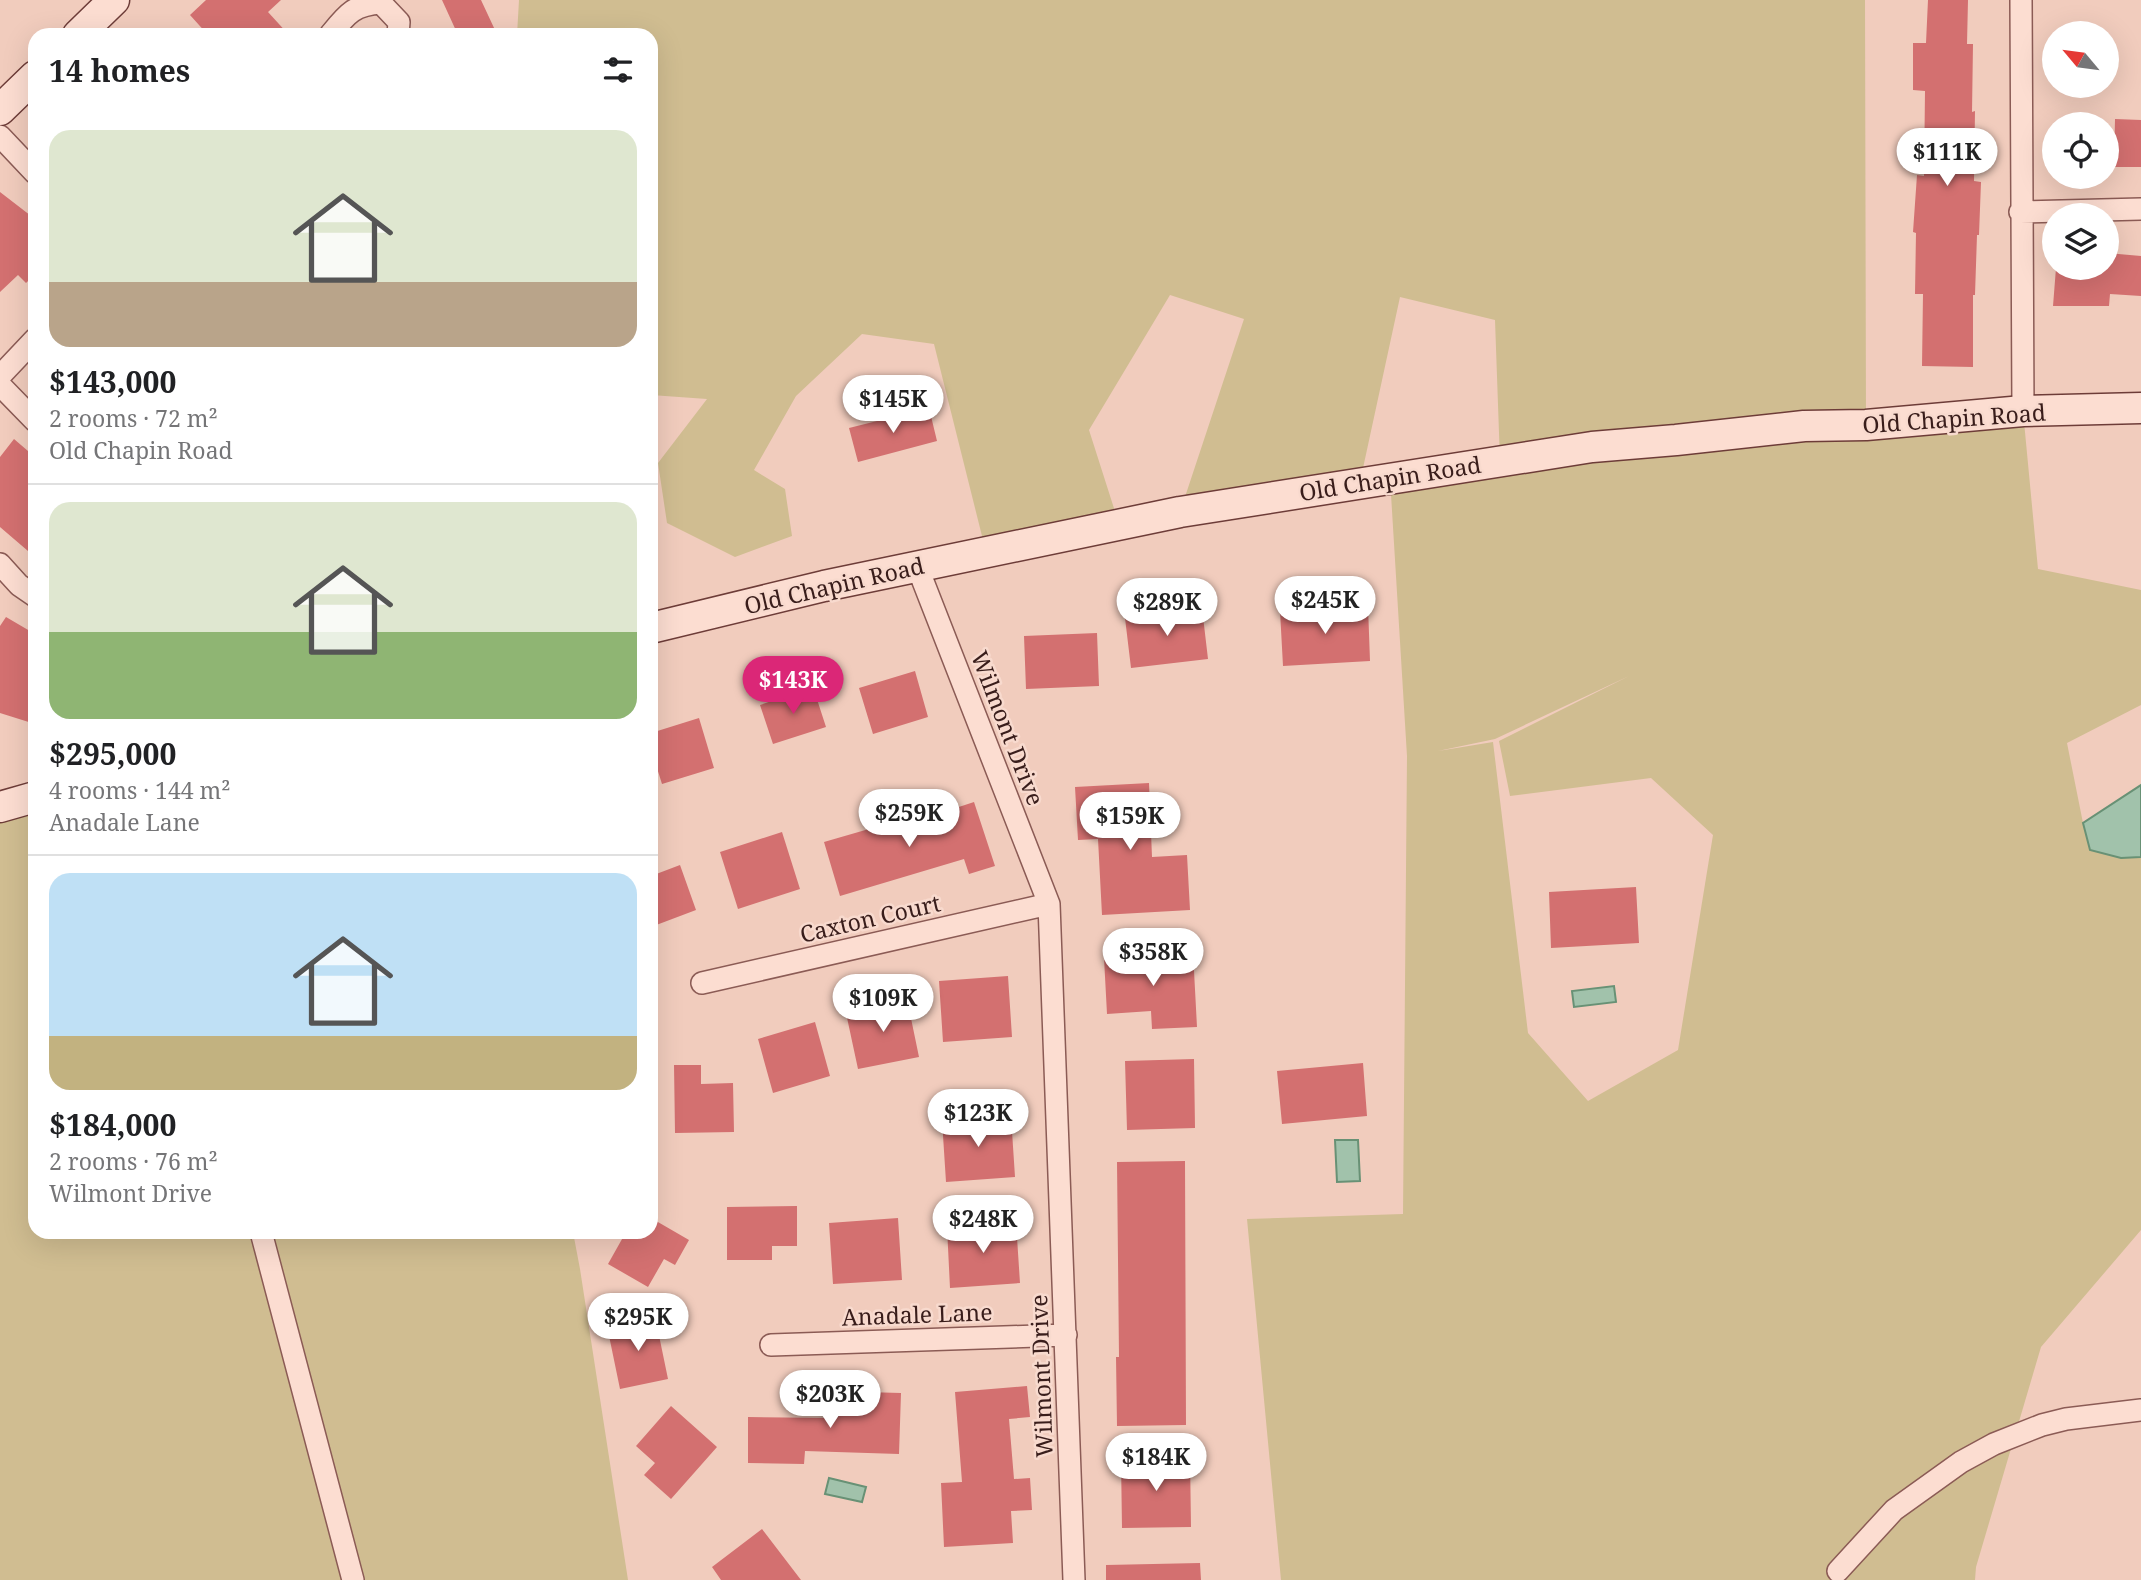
<!DOCTYPE html>
<meta charset="utf-8">
<style>
body{margin:0;font-family:"Noto Serif",serif;background:#f6f6f6;color:#202124;height:100vh;display:flex;flex-direction:column;font-size:26px;white-space:nowrap}
*{box-sizing:border-box;margin:0}
p{font-size:23px;color:#757577}
.icon{flex:none;width:38px;height:38px;fill:none;stroke:currentColor;stroke-width:2;stroke-linecap:round;stroke-linejoin:round}
.map{position:relative;flex:1;overflow:hidden}
.side{position:absolute;left:28px;top:28px;width:630px;height:1211px;display:flex;flex-direction:column;background:#fff;border-radius:21px;box-shadow:0 7px 28px #0002}
.side>*{flex:none}
.needle{width:46px;rotate:299deg}
.fabs{position:absolute;left:2042px;top:21px;display:grid;gap:14px}
.fabs a{display:grid;place-items:center;width:77px;height:77px;border-radius:50%;background:#fff;box-shadow:0 7px 28px #0002;font-size:35px}
.price{position:absolute;translate:-50% -60px;padding:0 16px;border-radius:24px;background:#fff;color:#222;font-size:23px;line-height:46px;filter:drop-shadow(0 2px 4px #0008)}
.price::after{content:'';position:absolute;left:50%;top:42px;width:21px;height:16px;margin-left:-10px;background:inherit;clip-path:polygon(0 0,100% 0,50% 100%)}
.price.on{background:#db2777;color:#fff}
ul{padding:0;list-style:none}
li{display:grid;align-content:center;gap:14px;height:371px;padding:0 21px}
li+li{border-top:2px solid #e0e0e0}
li span{display:grid;place-items:center;height:217px;border-radius:21px;color:#555}
li>.icon{margin-inline-start:auto}
span .icon{width:126px;height:126px;fill:#fffc;stroke-width:1}
li b{font-size:30px}
h2{display:flex;justify-content:space-between;align-items:center;height:84px;padding:0 21px;font-size:30px}
.map>svg:first-child{display:block}
</style>
<div class="map">
<svg width="2141" height="1580" viewBox="0 0 2141 1580">
<rect width="100%" height="100%" fill="#f1ccbd"/>
<path fill="#d0bd91" fill-rule="evenodd" d="M519 0H1865L1866 425 2023 411 2038 569 2141 590V705L2067 743 2083 823 2121 858 2141 857V1230L2041 1347 1976 1567 1975 1580H1281L1247 1219 1403 1214 1407 756 1390 478 1500 461 1495 320 1400 297 1360 482 1180 512 1244 319 1170 295 1089 430 1119 524 986 552 934 344 862 334 796 396 754 470 785 489 792 536 735 557 667 523 658 463 707 399 651 395V35H517ZM1629 676 1499 741 1510 796 1651 778 1713 835 1678 1050 1588 1101 1528 1033 1493 742 1438 751 1495 739Z
M35 797V1232H573L580 1269 628 1580H0V807Z"/>
<path fill="#a1c2ab" stroke="#689175" stroke-width="2" d="M2141 785V857L2121 858 2090 850 2083 823Z
M1614 986 1616 1002 1574 1007 1572 991Z
M1358 1140 1360 1181 1337 1182 1335 1140Z
M829 1478 866 1487 862 1502 825 1494Z"/>
<path fill="#d37070" d="M206 0H281L268 12 289 35H208L190 15Z
M442 0H481L495 30 483 35H458Z
M1928 0H1968L1967 44H1973L1972 112 1975 111 1974 181 1981 182 1979 235H1977L1975 295H1973V367L1922 366 1923 294H1915L1916 233 1913 232 1917 175 1924 176 1925 91 1913 90V43H1926Z
M2115 119 2141 120V167H2114Z
M0 192 35 219V274L26 283 18 275 0 292Z
M2107 253 2141 256V296L2110 294 2109 306H2053L2056 268H2107Z
M929 408 937 441 858 462 849 428Z
M14 439 35 457V557L0 527V457Z
M1368 606 1370 661 1283 666 1280 611Z
M1202 608 1208 659 1131 668 1125 618Z
M6 617 35 634V724L0 713V626Z
M1097 633 1099 686 1026 689 1024 636Z
M915 671 928 717 873 734 859 688Z
M813 687 826 727 773 744 760 705Z
M699 718 714 768 662 784 651 749V733Z
M1149 783 1152 857 1187 855 1190 910 1102 915 1098 839 1078 840 1075 787Z
M974 802 995 866 969 874 964 859 840 896 824 842 893 822 895 828Z
M782 832 800 889 738 909 720 852Z
M680 865 696 910 651 927V876Z
M1636 887 1639 943 1551 948 1549 892Z
M1193 952 1197 1027 1152 1029 1151 1011 1107 1014 1104 958Z
M1008 976 1012 1037 943 1042 939 981Z
M907 999 919 1057 858 1069 846 1013Z
M815 1022 830 1076 773 1093 758 1039Z
M1194 1059 1195 1128 1127 1130 1125 1061Z
M1363 1063 1367 1116 1282 1124 1277 1071Z
M674 1065H701V1084L733 1083 734 1132 675 1133Z
M1011 1116 1015 1177 946 1182 942 1120Z
M1185 1161 1186 1425 1117 1426 1116 1357H1119L1117 1162Z
M797 1206V1246H772V1260H727V1207Z
M651 1218 689 1240 675 1265 664 1259 648 1287 608 1264 626 1232H651Z
M898 1218 902 1280 833 1284 829 1223Z
M1016 1222 1020 1283 950 1288 947 1227Z
M655 1316 668 1379 620 1389 607 1326Z
M1027 1386 1030 1417 1009 1419 1014 1479 1030 1478 1032 1510 1011 1511 1013 1543 944 1547 941 1483 962 1482 955 1392Z
M829 1391 901 1393 899 1454 805 1451 804 1464 748 1463V1417L829 1418Z
M671 1406 717 1447 671 1499 644 1475 655 1463 636 1446Z
M1190 1458 1191 1527 1122 1528 1121 1459Z
M762 1529 801 1580H721L712 1567Z
M1200 1563 1201 1580H1106V1565Z"/>
<g fill="none" stroke-linecap="round" stroke-linejoin="round">
<g stroke="#8b5b55" stroke-width="24">
<path id="street" d="M2021 0 2023 411
M330 35C347 14 353 5 381 3L399 22 398 35
M0 136 35 173
M2020 212 2141 209
M0 376 35 339
M0 385 35 421
M0 564 19 585 35 596
M917 566 1049 904 1074 1580
M702 983 1049 904
M261 1232 353 1580
M771 1345 1066 1335
M1838 1571 1894 1510 1961 1462 1994 1444 2042 1425 2066 1419 2141 1410"/>
</g>
<g stroke="#6d3c38" stroke-width="33">
<path id="secondary" d="M78 35 114 0
M0 110 35 76
M651 628 824 586 1180 512 1592 447 1676 440 1804 426 1866 425 2023 411 2141 408
M0 807 35 797"/>
</g>
<use href="#street" stroke="#fcddd1" stroke-width="21"/>
<use href="#secondary" stroke="#fcddd1" stroke-width="30"/>
</g>
<g text-anchor="middle" dominant-baseline="central" stroke-width="5" stroke-linejoin="round" paint-order="stroke">
<g font-size="23" fill="#391d1b" stroke="#f8dace">
<text transform="translate(1954 418) rotate(-4)">Old Chapin Road</text>
<text transform="translate(1390 478) rotate(-9)">Old Chapin Road</text>
<text transform="translate(834 585) rotate(-13)">Old Chapin Road</text>
<text transform="translate(1008 728) rotate(69)">Wilmont Drive</text>
<text transform="translate(870 918) rotate(-13)">Caxton Court</text>
<text transform="translate(917 1314) rotate(-2)">Anadale Lane</text>
<text transform="translate(1041 1376) rotate(-92)">Wilmont Drive</text>
</g>
</g>
</svg>
<div class="fabs">
<a><svg class="needle" viewBox="-14 -14 28 28"><path d="M0-13l5 13h-10z" fill="#e53935"/><path d="M0 13l5-13h-10z" fill="#757577"/></svg></a>
<a><svg class="icon" aria-label="locate" viewBox="0 0 24 24"><circle cx="12" cy="12" r="6"/><path d="M12 2v4M12 18v4M2 12h4M18 12h4"/></svg></a>
<a><svg class="icon" aria-label="layers" viewBox="0 0 24 24"><path d="M12 4l9 5-9 5-9-5zM3 14l9 5 9-5"/></svg></a>
</div>
<b class="price" style="left:1947px;top:188px">$111K</b>
<b class="price" style="left:893px;top:435px">$145K</b>
<b class="price" style="left:1325px;top:636px">$245K</b>
<b class="price" style="left:1167px;top:638px">$289K</b>
<b class="price on" style="left:793px;top:716px">$143K</b>
<b class="price" style="left:909px;top:849px">$259K</b>
<b class="price" style="left:1130px;top:852px">$159K</b>
<b class="price" style="left:1153px;top:988px">$358K</b>
<b class="price" style="left:883px;top:1034px">$109K</b>
<b class="price" style="left:978px;top:1149px">$123K</b>
<b class="price" style="left:983px;top:1255px">$248K</b>
<b class="price" style="left:638px;top:1353px">$295K</b>
<b class="price" style="left:830px;top:1430px">$203K</b>
<b class="price" style="left:1156px;top:1493px">$184K</b>
<section class="side">
<h2>14 homes<svg class="icon" aria-label="filters" viewBox="0 0 24 24"><path d="M4 7h16M4 17h16"/><circle cx="9" cy="7" r="2"/><circle cx="15" cy="17" r="2"/></svg></h2>
<ul>
<li><span style="background:linear-gradient(#dfe7d0 70%,#b9a48a 0)"><svg class="icon" aria-label="home" viewBox="0 0 24 24"><path d="M3 11l9-7 9 7M6 9v11h12V9"/></svg></span><div><b>$143,000</b><p>2 rooms · 72 m²</p><p>Old Chapin Road</p></div></li>
<li><span style="background:linear-gradient(#dfe7d0 60%,#8fb573 0)"><svg class="icon" aria-label="home" viewBox="0 0 24 24"><path d="M3 11l9-7 9 7M6 9v11h12V9"/></svg></span><div><b>$295,000</b><p>4 rooms · 144 m²</p><p>Anadale Lane</p></div></li>
<li><span style="background:linear-gradient(#bfe0f5 75%,#c2b280 0)"><svg class="icon" aria-label="home" viewBox="0 0 24 24"><path d="M3 11l9-7 9 7M6 9v11h12V9"/></svg></span><div><b>$184,000</b><p>2 rooms · 76 m²</p><p>Wilmont Drive</p></div></li>
</ul>
</section>
</div>
